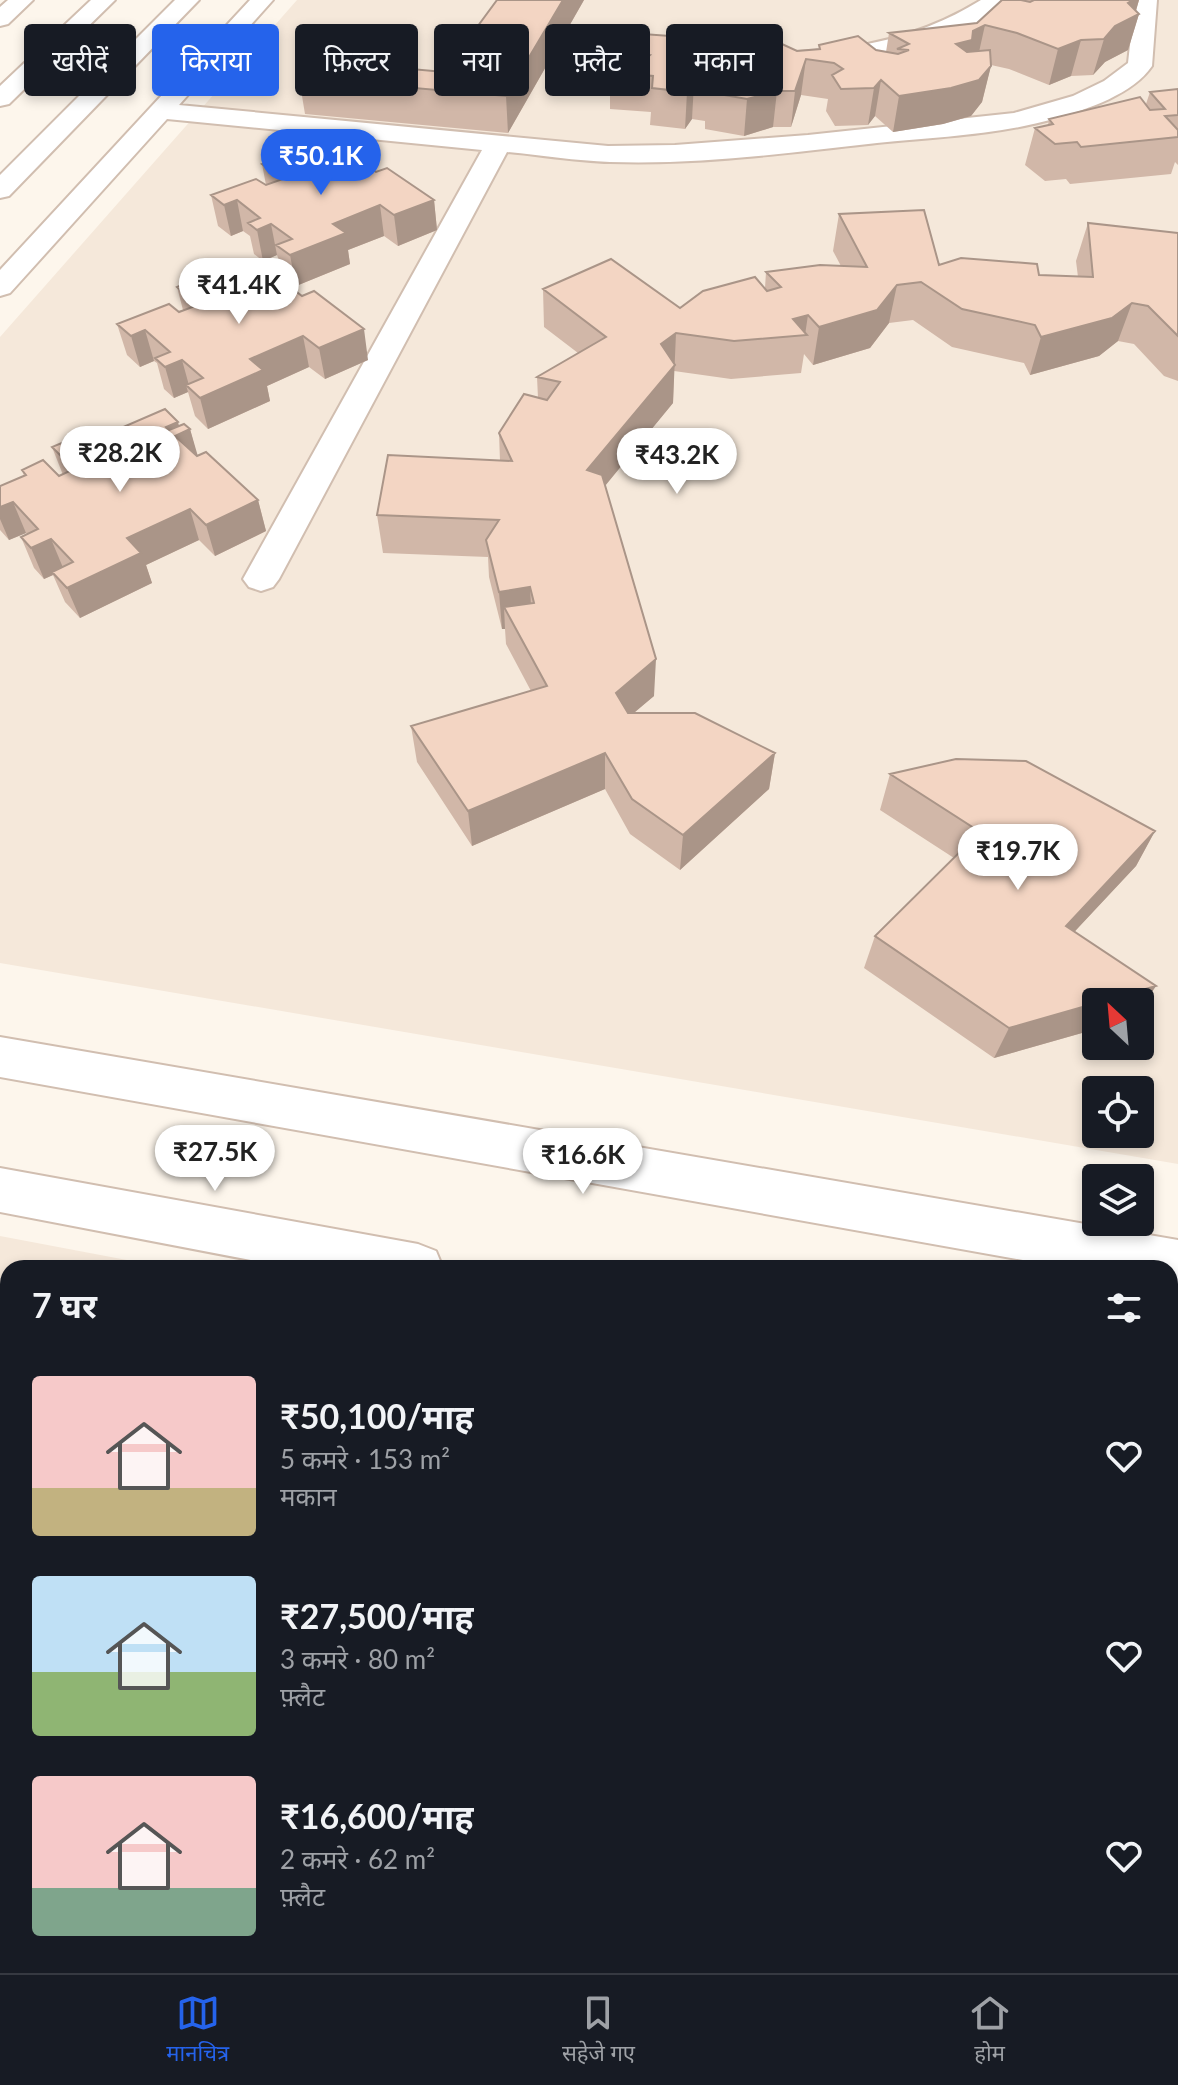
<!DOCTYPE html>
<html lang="hi">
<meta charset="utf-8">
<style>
body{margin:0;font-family:Lato,"Noto Sans Devanagari",sans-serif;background:#20242c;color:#f1f3f6;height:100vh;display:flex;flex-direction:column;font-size:30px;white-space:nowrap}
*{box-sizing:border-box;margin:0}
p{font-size:26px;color:#9ea1a6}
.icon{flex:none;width:44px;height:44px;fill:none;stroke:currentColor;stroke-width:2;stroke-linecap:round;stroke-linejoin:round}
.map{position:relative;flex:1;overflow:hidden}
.side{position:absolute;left:0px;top:1260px;width:1178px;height:714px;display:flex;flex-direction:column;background:#171b24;border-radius:24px 24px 0 0;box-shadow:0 4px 12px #0003}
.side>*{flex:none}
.top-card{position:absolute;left:24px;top:24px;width:1130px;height:72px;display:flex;gap:16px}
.needle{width:52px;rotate:334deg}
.controls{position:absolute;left:1082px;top:988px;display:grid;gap:16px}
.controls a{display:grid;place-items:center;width:72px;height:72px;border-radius:8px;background:#171b24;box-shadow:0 4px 12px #0003;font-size:40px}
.price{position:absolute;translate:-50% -68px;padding:0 18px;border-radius:28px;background:#fff;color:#222;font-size:26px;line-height:52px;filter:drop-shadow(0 2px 4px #0008)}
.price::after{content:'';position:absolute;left:50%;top:48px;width:24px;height:18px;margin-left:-12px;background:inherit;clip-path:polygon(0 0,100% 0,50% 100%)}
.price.current{background:#2563eb;color:#fff}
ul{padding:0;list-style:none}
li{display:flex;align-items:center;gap:24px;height:200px;padding:0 32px}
li span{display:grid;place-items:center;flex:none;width:224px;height:160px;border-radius:8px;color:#555}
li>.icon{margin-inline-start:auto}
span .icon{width:96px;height:96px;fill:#fffc;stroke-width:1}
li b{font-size:34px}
h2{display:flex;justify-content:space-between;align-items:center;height:96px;padding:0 32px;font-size:34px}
.tag{padding:0 28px;border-radius:8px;background:#171b24;box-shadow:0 4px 12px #0003;font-size:28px;line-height:72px}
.tag.current{background:#2563eb;color:#fff}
.dock{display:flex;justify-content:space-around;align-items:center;height:112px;border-top:2px solid #363941;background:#171b24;font-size:22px;color:#9ea1a6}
.dock a{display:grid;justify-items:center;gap:4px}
.dock .current{color:#2563eb}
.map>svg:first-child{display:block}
</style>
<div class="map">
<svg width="1178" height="1973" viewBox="0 0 1178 1973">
<rect width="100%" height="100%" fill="#fdf6ec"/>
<path fill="#f5e8da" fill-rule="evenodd" d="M297 0H1178V1164L0 963V337ZM1096 1002H1140V1046H1096ZM1096 1090H1140V1134H1096Z
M0 1236 169 1268H8V1966H1170V1457L1178 1458V1973H0Z"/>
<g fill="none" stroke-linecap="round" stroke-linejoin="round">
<g stroke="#d1beb0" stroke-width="4">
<path id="minor" d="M8 0H33L8 24 0 26V7Z
M91 0H115L9 104 0 106V86Z
M175 0H199L9 196 0 198V175Z
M250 0H273L179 105 608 146 675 145 808 135 1014 113 1073 96 1104 81 1128 63 1135 0H1157L1152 66C1133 94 1088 109 1057 118 999 135 937 137 877 143 788 153 699 165 610 162 575 161 541 155 507 152L279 579 273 587 261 591 249 587 243 579 482 150 167 119 10 293 0 296V270Z
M981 0H1008C1001 9 989 15 979 21 888 79 766 68 663 62L655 60 651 55 655 50 663 48C776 55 881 62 981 0Z
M0 1037 1178 1240V1288L1170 1286V1268H1067L0 1077Z
M0 1168 418 1244 436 1251 443 1268H292L0 1212Z
M0 1343 8 1345V1397L0 1395Z
M1170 1381 1178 1382V1436L1170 1435Z
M1170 1602 1178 1603V1661L1170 1660Z
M254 1966H320L318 1973H252Z
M343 1966H409L407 1973H341Z"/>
</g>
<use href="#minor" fill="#fff" fill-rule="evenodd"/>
</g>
<path fill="#d1b7a8" d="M497 0H584L508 133 305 114 299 78 444 72Z
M1002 0H1139L1136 11 1139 14 1128 50 1105 62 1093 75 1071 76 1049 85 1009 69 991 65 982 102 971 116 943 124 893 132 875 116 868 125 835 126 826 111 828 99 801 95 791 127H773L744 136 705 129V121L692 119 685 129 650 125 651 112 610 109V72L617 65 618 49 638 40 710 53V59L719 61V54L731 55 797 51 819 49V45L886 52 889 33 977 23Z
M1178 89V165L1175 162 1171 174 1070 184 1066 179 1045 181 1025 165 1035 128 1048 125 1049 119 1146 104 1150 92Z
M317 156 364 163 376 172 434 200 437 230 398 246 384 236 348 250 350 264 296 286 290 281 291 287 368 360 325 379 309 367 267 386 270 401 208 429 195 416 188 392 174 398 164 389 157 363 154 361 140 367 127 355 117 324 183 310 177 287 223 292 240 286 238 276 279 261 277 255 263 261 254 254 250 236 243 231 231 236 218 226 211 195 266 185 262 164 305 169 319 164Z
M839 214 939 265 1039 275 1078 277 1076 261 1088 223 1178 285V381L1164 376 1134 344 1118 341 1099 356 1030 375 1024 363 952 347 913 320 889 323 870 348 813 365 804 354 801 373 731 379 674 371 673 403 605 485 654 696 633 713 775 753 769 789 680 870 630 834 605 789 472 846 417 762 411 726 531 691 506 644 505 629H502L489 577 488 557 383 553 377 515 500 461 499 433 538 398 537 377 578 353 544 327 543 289 680 308 765 288 766 272 841 266 833 251Z
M179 425 190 429 197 456 258 500 266 531 215 556 199 540 146 565 152 583 80 618 65 602 53 575 44 579 34 568 21 537 27 534 26 533 9 540 0 530V486L24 476 22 470 59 476 63 475 52 447 104 454 113 450 107 434Z
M890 774 1155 831 1136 866 1074 932 1096 1002V1029L994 1058 864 968 875 936 954 858 880 810Z"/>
<path fill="#aa9588" d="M563 0H584L508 133 506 96Z
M1133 0H1139L1134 17 1139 14 1128 50 1105 62 1093 75 1104 39 1128 3Z
M985 25 977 61 956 44 973 31Z
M698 38 695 74 685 48Z
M1081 40 1071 76 1049 85 1058 49Z
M806 59 801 95 791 127 795 91Z
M991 66 982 102 971 116 943 124 893 132 899 96Z
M881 80 875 116 868 125 874 88Z
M694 83 692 119 685 129 687 92Z
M777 91 773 127 744 136 747 99Z
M362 148 366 178 348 153Z
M237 200 243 231 231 236 224 205Z
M434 200 437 230 398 246 394 215Z
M380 205 384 236 348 250 350 264 296 286 290 255 333 224Z
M271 224 277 255 263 261 257 230Z
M287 267 293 298 272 273Z
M897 285 889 323 870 348 813 365 819 327Z
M1132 303 1118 341 1099 356 1030 375 1041 337Z
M808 315 805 335 793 319Z
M364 329 368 360 325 379 319 348Z
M145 330 154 361 140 367 131 336Z
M676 333 673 403 587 508V470L661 344Z
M303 336 309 367 267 386 270 401 208 429 200 398 250 359Z
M182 360 190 389 186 385 188 392 174 398 165 367Z
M178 422 181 433 190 429 199 460 166 427Z
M258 500 266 531 215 556 206 525Z
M13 502 26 533 9 540 0 519V507Z
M190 509 199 540 146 565 152 583 80 618 67 588 127 538Z
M51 539 64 570 52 572 53 575 44 579 31 548Z
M530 587 532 625 504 607 505 629H502L499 592Z
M656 659 654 696 615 729 616 693Z
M605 753V789L472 846 468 811Z
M775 753 769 789 680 870 683 835Z
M1155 831 1136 866 1049 959 1066 926Z
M1156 986 1140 1010V1002H1099Z
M1096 1003V1029L994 1058 1009 1028Z
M0 1939 8 1942V1959L0 1956Z
M28 1966H78L99 1973H48Z"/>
<path fill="#f3d5c3" stroke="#aa9588" stroke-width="2" d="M497 0H563L506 96 299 78 312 60 444 72Z
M1002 0H1021L1030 2 1034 0H1133L1128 3 1139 14 1115 26 1104 39 1081 40 1058 49 1017 33 985 25 973 31 972 40 956 44 967 52 990 50 991 66 979 80 951 88 899 96 881 80 874 88 841 89 832 75 843 69 834 63 806 59 795 91H777L747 99 707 92 709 84 694 83 687 92 652 88 653 76 610 72 622 60 642 62 650 55 618 49 627 37 638 40 643 34 698 38 685 48 710 53 707 59 720 61 719 54 731 55 733 40 782 44 797 51 820 49 819 45 858 36 876 50 898 54 909 50 897 49 909 44 889 33 977 23Z
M1178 89V115L1165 116 1178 130V137L1081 147 1077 142 1055 144 1035 128 1053 124 1049 119 1140 97 1150 110 1165 109 1150 92Z
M353 143 362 148 348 153 376 172 387 168 434 200 394 215 380 205 333 224 346 233 290 255 276 245 292 239 271 224 257 230 248 223 260 218 237 200 224 205 211 195 256 179 266 185 283 179 262 164 286 156 305 169 326 162 317 156Z
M924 210 939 265 961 258 1037 264 1039 275 1093 277 1088 223 1178 233V336L1148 306 1132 303 1112 318 1041 337 1035 325 962 309 921 282 897 285 877 310 819 327 808 315 793 319 807 335 734 341 676 333 661 344 675 365 587 470 602 475 656 659 616 693 628 713H695L775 753 683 835 632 799 605 753 468 811 411 726 547 686 504 607 534 603 530 587 499 592 486 540 499 520 377 515 388 455 512 461 499 433 524 394 547 400 560 382 537 377 606 337 543 289 611 259 680 308 703 291 755 277 767 291 781 287 766 272 820 265 867 267 839 214Z
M278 260 287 267 272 273 302 296 314 291 364 329 319 348 303 336 250 359 263 370 200 398 186 385 203 378 182 360 165 367 155 358 170 352 145 330 131 336 117 324 169 304 179 312 198 305 177 287 203 276 223 292 247 283 238 276Z
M165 409 178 422 166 427 169 430 184 424 190 429 175 436 197 456 206 452 258 500 206 525 190 509 127 538 141 553 67 588 52 572 73 562 51 539 31 548 21 537 38 529 13 502 0 507V486L26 475 22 470 43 460 59 476 74 469 52 447 83 434 104 454 121 447 107 434Z
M956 759 1026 761 1155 831 1066 926 1156 986 1009 1028 875 936 980 832 890 774Z
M0 1462 8 1464V1723L0 1722Z
M0 1956 8 1959V1966H28L48 1973H0Z
M564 1966H802V1973H563Z"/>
</svg>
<div class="controls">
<a><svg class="needle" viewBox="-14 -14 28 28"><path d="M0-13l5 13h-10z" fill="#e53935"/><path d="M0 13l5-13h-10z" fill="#9ea1a6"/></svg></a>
<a><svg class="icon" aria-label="locate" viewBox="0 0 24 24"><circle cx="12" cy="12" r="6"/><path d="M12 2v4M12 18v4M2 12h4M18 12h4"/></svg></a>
<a><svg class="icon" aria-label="layers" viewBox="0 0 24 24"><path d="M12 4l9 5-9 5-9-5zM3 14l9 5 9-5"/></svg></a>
</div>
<b class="price current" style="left:321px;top:197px">₹50.1K</b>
<b class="price" style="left:239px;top:326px">₹41.4K</b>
<b class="price" style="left:120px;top:494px">₹28.2K</b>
<b class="price" style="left:677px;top:496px">₹43.2K</b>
<b class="price" style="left:1018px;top:892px">₹19.7K</b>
<b class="price" style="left:215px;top:1193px">₹27.5K</b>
<b class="price" style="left:583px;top:1196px">₹16.6K</b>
<div class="top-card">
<a class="tag">खरीदें</a>
<a class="tag current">किराया</a>
<a class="tag">फ़िल्टर</a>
<a class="tag">नया</a>
<a class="tag">फ़्लैट</a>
<a class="tag">मकान</a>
</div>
<section class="side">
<h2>7 घर<svg class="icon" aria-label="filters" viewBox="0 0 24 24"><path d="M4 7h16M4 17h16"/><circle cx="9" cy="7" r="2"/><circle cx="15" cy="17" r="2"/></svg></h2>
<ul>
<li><span style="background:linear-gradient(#f6c9c9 70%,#c2b280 0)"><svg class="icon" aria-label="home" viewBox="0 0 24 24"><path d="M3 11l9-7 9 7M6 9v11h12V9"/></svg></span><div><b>₹50,100/माह</b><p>5 कमरे · 153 m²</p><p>मकान</p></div><svg class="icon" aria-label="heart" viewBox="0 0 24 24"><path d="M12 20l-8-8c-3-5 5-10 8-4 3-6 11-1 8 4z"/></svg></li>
<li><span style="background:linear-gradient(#bfe0f5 60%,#8fb573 0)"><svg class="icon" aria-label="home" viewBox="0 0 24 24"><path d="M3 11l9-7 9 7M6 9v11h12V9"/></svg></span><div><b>₹27,500/माह</b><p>3 कमरे · 80 m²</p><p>फ़्लैट</p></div><svg class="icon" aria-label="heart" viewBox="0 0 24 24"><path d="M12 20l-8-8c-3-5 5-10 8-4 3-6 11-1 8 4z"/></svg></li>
<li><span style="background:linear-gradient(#f6c9c9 70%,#7fa58c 0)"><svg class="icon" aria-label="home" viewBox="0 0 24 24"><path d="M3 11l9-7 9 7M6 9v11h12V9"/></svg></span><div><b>₹16,600/माह</b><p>2 कमरे · 62 m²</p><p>फ़्लैट</p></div><svg class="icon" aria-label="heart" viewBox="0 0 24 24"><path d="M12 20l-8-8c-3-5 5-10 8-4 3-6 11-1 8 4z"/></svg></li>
</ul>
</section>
</div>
<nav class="dock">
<a class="current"><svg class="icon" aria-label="map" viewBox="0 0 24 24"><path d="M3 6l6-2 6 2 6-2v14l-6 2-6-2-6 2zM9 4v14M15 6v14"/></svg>मानचित्र</a>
<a><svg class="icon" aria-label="saved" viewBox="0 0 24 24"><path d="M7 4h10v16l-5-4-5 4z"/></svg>सहेजे गए</a>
<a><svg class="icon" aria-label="home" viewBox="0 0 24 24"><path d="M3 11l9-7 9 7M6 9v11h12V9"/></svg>होम</a>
</nav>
